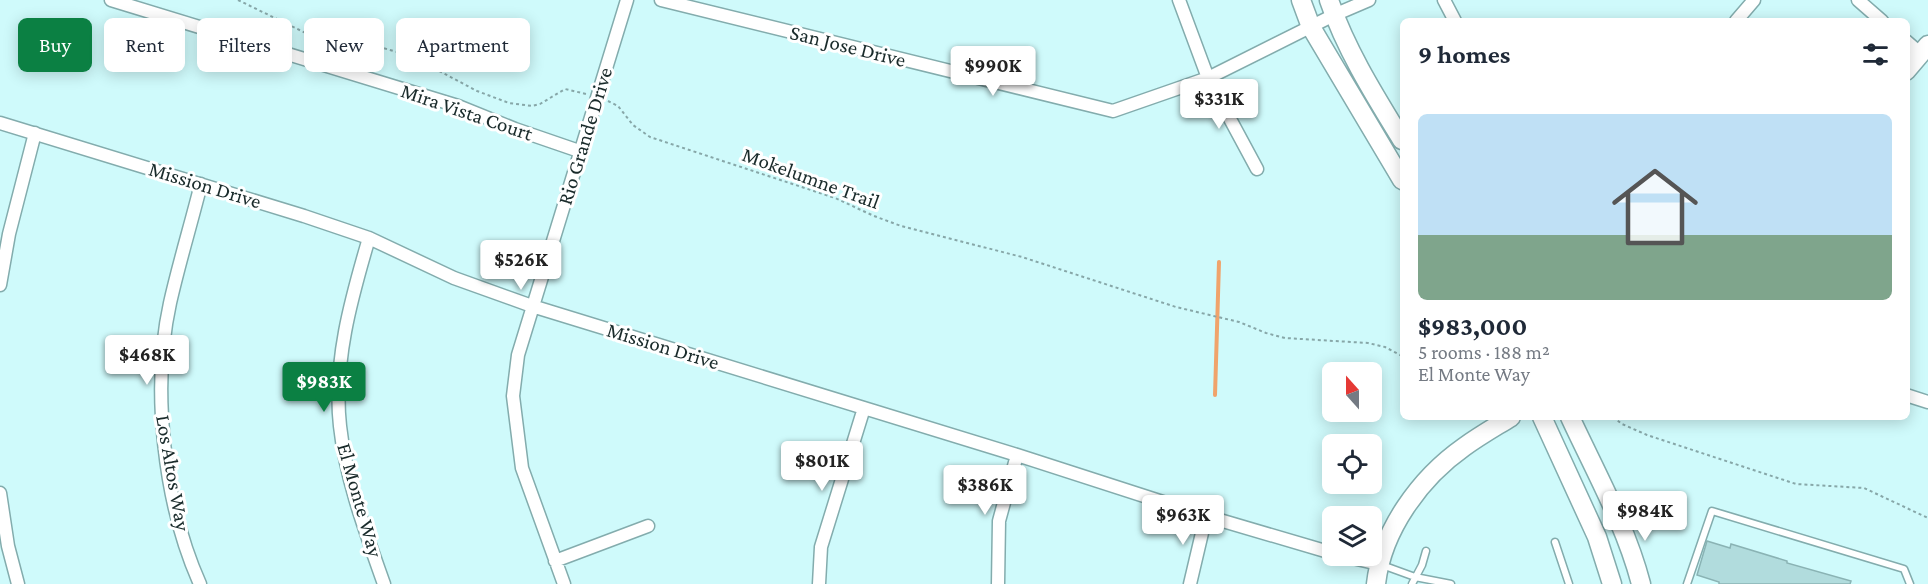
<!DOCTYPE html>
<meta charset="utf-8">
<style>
body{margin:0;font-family:"Crimson Pro",serif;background:#f2f2f3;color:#1f2937;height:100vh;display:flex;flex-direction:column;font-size:22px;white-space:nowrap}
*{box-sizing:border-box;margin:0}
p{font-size:20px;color:#747a83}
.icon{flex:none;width:33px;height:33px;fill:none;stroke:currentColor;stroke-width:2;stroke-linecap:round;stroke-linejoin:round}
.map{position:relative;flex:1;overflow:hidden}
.drawer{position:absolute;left:1400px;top:18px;width:510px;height:402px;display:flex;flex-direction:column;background:#fff;border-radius:9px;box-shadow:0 3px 15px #0003}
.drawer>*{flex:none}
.top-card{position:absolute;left:18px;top:18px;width:570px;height:54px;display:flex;gap:12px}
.needle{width:39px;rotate:339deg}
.tools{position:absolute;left:1322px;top:362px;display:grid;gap:12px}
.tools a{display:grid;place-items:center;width:60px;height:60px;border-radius:9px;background:#fff;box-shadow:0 3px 15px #0003;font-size:30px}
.price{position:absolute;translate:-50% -51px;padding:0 14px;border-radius:6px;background:#fff;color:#222;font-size:20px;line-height:39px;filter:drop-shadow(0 2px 3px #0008)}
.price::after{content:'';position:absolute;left:50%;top:36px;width:18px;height:14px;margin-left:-9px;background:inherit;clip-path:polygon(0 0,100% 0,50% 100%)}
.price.on{background:#0b8043;color:#fff}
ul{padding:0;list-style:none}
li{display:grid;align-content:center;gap:12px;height:318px;padding:0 18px}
li span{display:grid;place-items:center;height:186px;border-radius:9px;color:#555}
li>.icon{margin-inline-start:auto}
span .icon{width:108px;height:108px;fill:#fffc;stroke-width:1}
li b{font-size:26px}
h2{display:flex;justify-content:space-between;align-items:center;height:72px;padding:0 18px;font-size:26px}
.tag{padding:0 21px;border-radius:9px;background:#fff;box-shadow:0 3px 15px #0003;font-size:21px;line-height:54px}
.tag.on{background:#0b8043;color:#fff}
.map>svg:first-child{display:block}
</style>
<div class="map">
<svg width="1928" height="584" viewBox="0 0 1928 584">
<rect width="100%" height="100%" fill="#cffafb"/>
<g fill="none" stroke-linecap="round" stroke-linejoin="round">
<path stroke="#f0a36b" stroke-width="4" d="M1215 395 1219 262"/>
</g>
<path fill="#b1dcdd" stroke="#8ab3b4" stroke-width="1.5" d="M1707 541 1730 548 1731 544 1787 561V563L1851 581 1850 584H1719V582L1697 575Z"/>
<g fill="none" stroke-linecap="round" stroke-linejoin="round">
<g stroke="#83acad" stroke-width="9">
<path id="lane" d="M1555 542 1569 584
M1382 565 1415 577 1451 584
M1412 584 1422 565 1426 551
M1687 584 1712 511 1904 569 1910 584"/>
</g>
<g stroke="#83acad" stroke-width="15">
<path id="street" d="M111 0 458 106 515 129 582 152
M661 0 1113 111 1208 78 1334 15 1369 0
M1179 0 1208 78 1257 169
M1444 0 1455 21
M1858 0 1882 21
M1736 21 1754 0
M1906 41 1921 54
M0 123 304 216 369 238 454 278 532 306 1017 455 1206 516 1332 553
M369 238C351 299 333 363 340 426 346 481 366 533 384 584
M0 285 9 234 35 133
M1906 395 1928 402
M0 493 8 546 18 584
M1339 555 1379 564
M555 561 648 526
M200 584C164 504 151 389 170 303 179 263 191 224 201 184
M564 584 522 468 513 396 518 355 627 0
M819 584 821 547 864 408
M998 584 999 521 1017 455
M1190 584 1206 516"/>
</g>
<g stroke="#83acad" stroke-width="21">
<path id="secondary" d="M1301 0 1311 27 1402 180
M1329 0C1346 50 1375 96 1402 140
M1906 71 1928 45
M1542 417 1597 537 1612 584
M1570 417C1595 471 1626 526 1641 584
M1376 584C1382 530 1420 478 1464 447 1479 436 1495 427 1511 417"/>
</g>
<path stroke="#87a7a8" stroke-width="2" stroke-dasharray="3 3" stroke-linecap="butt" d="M238 0 322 41 383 48 411 56 477 91 509 103 532 106 540 104 565 89 586 94
M608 101 618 106 633 125 650 137 835 198 874 216 901 226 1022 257 1176 307 1239 322 1266 333 1285 338 1368 343 1385 347 1402 356
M1613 417 1622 424 1647 435 1796 484 1864 488 1928 518"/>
<use href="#lane" stroke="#fff" stroke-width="6"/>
<use href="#street" stroke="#fff" stroke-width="12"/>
<use href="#secondary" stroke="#fff" stroke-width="18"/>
</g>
<g text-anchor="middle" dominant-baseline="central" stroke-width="6" stroke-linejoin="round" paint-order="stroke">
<g font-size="21" fill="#1a2b2b" stroke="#fff">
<text transform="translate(848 46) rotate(14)">San Jose Drive</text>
<text transform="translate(467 112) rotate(19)">Mira Vista Court</text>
<text transform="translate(585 136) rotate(-73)">Rio Grande Drive</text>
<text transform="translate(811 178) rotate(20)">Mokelumne Trail</text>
<text transform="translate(205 185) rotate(17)">Mission Drive</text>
<text transform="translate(663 346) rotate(17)">Mission Drive</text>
<text transform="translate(173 473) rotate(80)">Los Altos Way</text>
<text transform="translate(360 500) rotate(74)">El Monte Way</text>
</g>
</g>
</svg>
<div class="tools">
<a><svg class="needle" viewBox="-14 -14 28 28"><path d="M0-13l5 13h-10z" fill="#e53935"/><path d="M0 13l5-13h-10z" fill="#747a83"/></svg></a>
<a><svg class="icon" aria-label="locate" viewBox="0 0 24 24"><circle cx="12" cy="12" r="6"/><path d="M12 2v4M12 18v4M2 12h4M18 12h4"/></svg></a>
<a><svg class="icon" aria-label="layers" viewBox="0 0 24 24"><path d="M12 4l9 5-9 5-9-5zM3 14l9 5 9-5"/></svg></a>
</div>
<b class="price" style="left:993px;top:97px">$990K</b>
<b class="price" style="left:1219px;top:130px">$331K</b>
<b class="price" style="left:521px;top:291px">$526K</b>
<b class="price" style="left:147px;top:386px">$468K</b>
<b class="price on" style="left:324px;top:413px">$983K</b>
<b class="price" style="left:822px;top:492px">$801K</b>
<b class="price" style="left:985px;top:516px">$386K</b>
<b class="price" style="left:1645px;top:542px">$984K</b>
<b class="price" style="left:1183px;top:546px">$963K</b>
<div class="top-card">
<a class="tag on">Buy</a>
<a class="tag">Rent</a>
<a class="tag">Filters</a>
<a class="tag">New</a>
<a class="tag">Apartment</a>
</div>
<section class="drawer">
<h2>9 homes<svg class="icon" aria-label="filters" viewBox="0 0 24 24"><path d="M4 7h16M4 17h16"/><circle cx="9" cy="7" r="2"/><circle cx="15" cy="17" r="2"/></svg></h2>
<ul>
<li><span style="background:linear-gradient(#bfe0f5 65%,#7fa58c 0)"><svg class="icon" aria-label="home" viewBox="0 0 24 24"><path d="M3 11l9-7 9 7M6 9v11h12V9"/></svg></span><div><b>$983,000</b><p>5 rooms · 188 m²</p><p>El Monte Way</p></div></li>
</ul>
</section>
</div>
